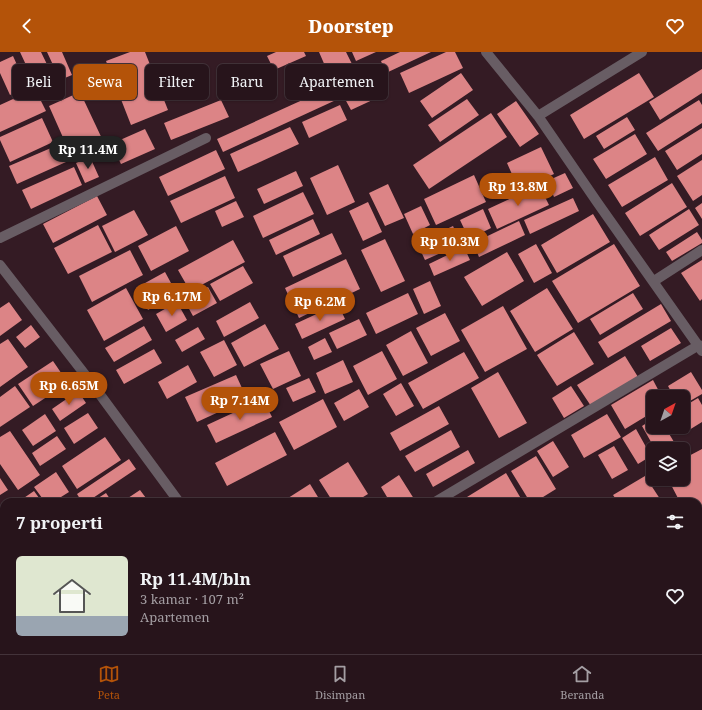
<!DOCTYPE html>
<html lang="id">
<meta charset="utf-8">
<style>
body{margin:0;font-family:"Noto Serif",serif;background:#2f1d24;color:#f1f3f6;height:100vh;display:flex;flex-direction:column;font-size:15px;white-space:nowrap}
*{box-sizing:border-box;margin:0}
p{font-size:13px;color:#a49ea3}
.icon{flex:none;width:22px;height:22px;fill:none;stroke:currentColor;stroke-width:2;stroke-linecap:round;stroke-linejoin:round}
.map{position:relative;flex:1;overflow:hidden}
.side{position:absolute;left:0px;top:446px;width:702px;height:156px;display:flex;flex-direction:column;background:#27141b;border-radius:12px 12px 0 0;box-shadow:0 1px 3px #0004,0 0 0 1px #43333a}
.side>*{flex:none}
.top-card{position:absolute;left:12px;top:12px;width:400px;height:36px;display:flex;gap:8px}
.needle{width:26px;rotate:40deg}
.tools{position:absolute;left:646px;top:338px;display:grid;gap:8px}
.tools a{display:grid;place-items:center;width:44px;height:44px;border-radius:6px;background:#27141b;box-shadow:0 1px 3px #0004,0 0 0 1px #43333a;font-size:20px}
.price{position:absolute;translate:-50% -34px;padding:0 9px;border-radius:14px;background:#b45309;color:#fff;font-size:13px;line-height:26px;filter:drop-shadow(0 1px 2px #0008)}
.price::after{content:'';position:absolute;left:50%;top:24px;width:12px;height:9px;margin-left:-6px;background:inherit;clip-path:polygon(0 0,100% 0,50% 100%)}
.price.selected{background:#222;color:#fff}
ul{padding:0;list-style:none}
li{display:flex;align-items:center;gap:12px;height:100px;padding:0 16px}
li+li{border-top:1px solid #43333a}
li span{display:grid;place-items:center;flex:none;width:112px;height:80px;border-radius:6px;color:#555}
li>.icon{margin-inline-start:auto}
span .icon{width:48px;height:48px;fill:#fffc;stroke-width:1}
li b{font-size:17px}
h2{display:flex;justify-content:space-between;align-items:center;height:48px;padding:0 16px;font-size:17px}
.chip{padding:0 14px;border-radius:6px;background:#27141b;box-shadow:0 1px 3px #0004,0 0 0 1px #43333a;font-size:14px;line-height:36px}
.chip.selected{background:#b45309;color:#fff}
header{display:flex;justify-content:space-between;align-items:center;height:52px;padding:0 16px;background:#b45309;color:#fff;font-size:18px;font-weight:800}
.tabs{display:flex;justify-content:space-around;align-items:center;height:56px;border-top:1px solid #43333a;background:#27141b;font-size:11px;color:#a49ea3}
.tabs a{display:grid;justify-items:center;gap:2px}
.tabs .selected{color:#b45309}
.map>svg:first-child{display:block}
</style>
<header><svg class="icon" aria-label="back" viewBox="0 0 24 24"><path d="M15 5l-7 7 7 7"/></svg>Doorstep<svg class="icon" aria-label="heart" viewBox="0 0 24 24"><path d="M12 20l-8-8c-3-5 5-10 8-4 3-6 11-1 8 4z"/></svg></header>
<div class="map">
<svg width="702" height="602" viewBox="0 0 702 602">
<rect width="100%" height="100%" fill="#341b24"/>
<path fill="#dc8486" d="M20 0H41L58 35 40 43Z
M47 0H62L72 23 60 28Z
M130 0H145L168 58 131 73 106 9Z
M276 0H304L306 4 274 18 267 4Z
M319 0H346L352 12 329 23Z
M352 0H376L356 9Z
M400 0H431L386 21 381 9Z
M446 0H455L463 16 409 41 400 21Z
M13 4 27 35 10 43 0 21V10Z
M362 14 367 24 351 32 346 21Z
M702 17V41L660 68 649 50Z
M461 21 473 38 432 66 420 49Z
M639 21 654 45 584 87 570 63Z
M374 34 379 45 351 58 345 47Z
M331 35 336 48 223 100 217 87Z
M35 37 46 59 0 80V53Z
M80 40 105 93 73 108 49 54Z
M467 47 479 63 440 90 428 73Z
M221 48 229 65 171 88 164 71Z
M699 48 702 53V71L658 99 646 81Z
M516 49 539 82 520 95 497 62Z
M340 53 347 68 309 86 302 70Z
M491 61 507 85 429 137 413 113Z
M627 65 635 78 604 97 596 84Z
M42 66 53 90 10 110 0 88V85Z
M290 75 299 92 238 120 230 102Z
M702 76V102L677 118 665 99Z
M145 77 155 97 121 112 111 92Z
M635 82 647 102 606 127 593 107Z
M58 93 66 110 17 132 9 114Z
M541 95 554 122 519 138 507 111Z
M216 98 225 117 168 144 159 125Z
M90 105 99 125 85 131 76 111Z
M655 105 668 128 622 155 608 133Z
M702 108V143L693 149 677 124Z
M338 113 355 150 327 163 310 126Z
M74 115 82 133 31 157 22 138Z
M296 119 303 134 264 152 257 137Z
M565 121 573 136 554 145 547 129Z
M474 123 486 150 436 173 424 147Z
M225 124 235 146 181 171 170 149Z
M672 131 687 155 640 184 625 161Z
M388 132 404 166 385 174 369 141Z
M539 133 549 153 497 177 488 157Z
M303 140 314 162 263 186 253 164Z
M97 144 107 163 53 191 43 172Z
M573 146 579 159 530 182 524 168Z
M236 149 244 165 222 175 215 159Z
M368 150 382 180 363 189 349 159Z
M702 151V167L695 156Z
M421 154 430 173 413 182 404 162Z
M483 157 491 176 469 187 460 168Z
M689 157 699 173 659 198 649 183Z
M134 158 148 183 115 200 102 174Z
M593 162 610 190 557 221 541 193Z
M313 167 320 182 276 203 269 188Z
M519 169 525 183 479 205 473 191Z
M98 173 112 200 68 222 54 196Z
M176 174 189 199 151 219 138 194Z
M453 174 461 192 425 208 417 191Z
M697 180 702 188V191L672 209 666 200Z
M332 181 342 202 293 225 283 204Z
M385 187 405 229 381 240 361 198Z
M233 188 245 210 190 239 178 218Z
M536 192 552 221 534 231 518 202Z
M614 192 640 234 578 271 552 229Z
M464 195 470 208 434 224 429 212Z
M130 198 143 223 92 250 79 224Z
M507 200 524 229 482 254 464 225Z
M346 207 360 237 299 266 285 236Z
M702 208V247L700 249 681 221Z
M243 214 253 231 220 249 210 232Z
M165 220 177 242 148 258 136 236Z
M430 229 441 254 424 262 413 237Z
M208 235 217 251 193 264 184 248Z
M126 236 143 267 104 289 87 258Z
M547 236 573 277 535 300 510 259Z
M408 241 418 262 376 282 366 261Z
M633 241 643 257 600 283 590 267Z
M9 250 22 268 0 284V256Z
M177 250 187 268 166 280 156 262Z
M250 250 259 266 224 285 216 269Z
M338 252 345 267 302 287 295 272Z
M661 252 671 269 608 306 598 290Z
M503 254 527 297 485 320 461 278Z
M445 261 460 289 431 304 416 276Z
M359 267 367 283 337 297 329 281Z
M265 272 279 297 244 315 231 291Z
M31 273 40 285 25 296 16 285Z
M144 274 152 288 114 310 105 296Z
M198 275 205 287 182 300 175 288Z
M671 276 681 291 650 309 641 294Z
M411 279 428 311 403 324 386 293Z
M574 280 594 312 557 334 537 303Z
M325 286 332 300 314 308 308 295Z
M8 287 28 315 0 335V292Z
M224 288 237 313 214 325 200 300Z
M154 297 162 311 124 332 116 318Z
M289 299 301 324 273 337 260 312Z
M382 299 397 327 368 343 353 314Z
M464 300 479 326 423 357 408 331Z
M625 304 638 325 591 354 577 333Z
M343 308 353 330 325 342 316 321Z
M53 309 68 331 33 354 18 332Z
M188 313 197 330 167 347 158 330Z
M498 320 527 371 499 386 471 336Z
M691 320 702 338V342L683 353V345H674L668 334Z
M236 323 247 347 197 370 185 345Z
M309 326 316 340 293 350 286 336Z
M653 328 662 345H653V360L625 377 611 353Z
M401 331 414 354 396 364 383 342Z
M15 334 30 355 0 375V345Z
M571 334 584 354 564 366 552 346Z
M359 337 369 355 344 369 334 351Z
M78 339 86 351 60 369 52 357Z
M698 346 702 353V370L681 383 676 375H683V355Z
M263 347 272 365 216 391 207 373Z
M323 347 337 375 294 398 279 370Z
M439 354 449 372 400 399 390 381Z
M88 361 98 376 74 392 64 376Z
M45 362 56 379 33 394 22 378Z
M607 362 621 385 584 406 571 383Z
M653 367V375H665L677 395 673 397H655L642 374Z
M636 377 651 404 638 412 622 386Z
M451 378 460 395 415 420 405 404Z
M10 379 40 423 18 438 0 412V385Z
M275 380 287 403 227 434 215 411Z
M57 384 66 397 40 414 32 401Z
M105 385 121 408 77 437 62 414Z
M553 389 569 415 553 425 537 399Z
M614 394 628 418 612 427 598 403Z
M702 397V476L698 478V450H680L668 427H683V407Z
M468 398 475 411 433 435 426 422Z
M536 404 556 437 535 450H530L511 419Z
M129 407 136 417 87 450H82L77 442Z
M348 410 368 442 355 450H333L319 428Z
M56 420 69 440 53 450H45L34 435Z
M506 421 523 450H470L467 445Z
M399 423 416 450H390L381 435Z
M645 424 662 450H618L613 443Z
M0 426 8 438 0 443Z
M310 432 321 450H286L285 448Z
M140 438 149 450H122Z
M34 439 42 450H18Z
M106 441 112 450H92Z
M4 459V483L0 477V462Z
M698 511 702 518V532L698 535Z
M23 598H44L46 602H17Z
M48 598H68L71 602H51Z
M101 598H117L120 602H95Z
M125 598H141L135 602H128Z
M192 598H224L227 602H191L189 600Z
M318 598H348L350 602H319L317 599Z
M397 598H424L417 602H391Z
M432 598H462L465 602H426Z
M497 598H514L516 602H495L494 600Z
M520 598H543L546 602H522Z
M564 598H603L606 602H566Z"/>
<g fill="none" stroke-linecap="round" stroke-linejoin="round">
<path stroke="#685d64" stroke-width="10" d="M486 0 538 64 597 150 702 299
M538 64 642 0
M0 186 206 86
M0 213 90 329 179 450
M654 229 702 198
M435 450 699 293
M698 566 702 563
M0 579 4 576
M289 598 292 602
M639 602 645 598"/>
</g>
</svg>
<div class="tools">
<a><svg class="needle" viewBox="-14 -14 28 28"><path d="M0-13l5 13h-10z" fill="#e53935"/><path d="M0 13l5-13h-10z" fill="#a49ea3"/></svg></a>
<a><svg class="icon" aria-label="layers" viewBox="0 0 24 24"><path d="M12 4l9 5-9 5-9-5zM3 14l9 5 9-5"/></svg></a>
</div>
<b class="price selected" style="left:88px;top:118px">Rp 11.4M</b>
<b class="price" style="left:518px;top:155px">Rp 13.8M</b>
<b class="price" style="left:450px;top:210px">Rp 10.3M</b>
<b class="price" style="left:172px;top:265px">Rp 6.17M</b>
<b class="price" style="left:320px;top:270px">Rp 6.2M</b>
<b class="price" style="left:69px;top:354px">Rp 6.65M</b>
<b class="price" style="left:240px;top:369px">Rp 7.14M</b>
<div class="top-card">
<a class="chip">Beli</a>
<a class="chip selected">Sewa</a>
<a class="chip">Filter</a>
<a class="chip">Baru</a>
<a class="chip">Apartemen</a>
</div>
<section class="side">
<h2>7 properti<svg class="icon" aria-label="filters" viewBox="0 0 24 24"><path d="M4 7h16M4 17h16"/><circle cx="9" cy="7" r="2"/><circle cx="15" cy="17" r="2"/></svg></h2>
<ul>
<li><span style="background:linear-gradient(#dfe7d0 75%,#9aa5b1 0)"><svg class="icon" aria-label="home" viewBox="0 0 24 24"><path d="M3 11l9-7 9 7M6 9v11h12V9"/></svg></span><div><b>Rp 11.4M/bln</b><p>3 kamar · 107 m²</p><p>Apartemen</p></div><svg class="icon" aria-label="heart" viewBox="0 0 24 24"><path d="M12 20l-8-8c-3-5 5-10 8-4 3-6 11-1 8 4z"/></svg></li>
</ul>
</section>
</div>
<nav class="tabs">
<a class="selected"><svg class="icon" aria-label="map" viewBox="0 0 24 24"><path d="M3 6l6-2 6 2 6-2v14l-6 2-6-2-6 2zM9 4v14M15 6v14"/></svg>Peta</a>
<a><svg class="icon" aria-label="saved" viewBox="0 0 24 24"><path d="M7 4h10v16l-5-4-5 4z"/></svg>Disimpan</a>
<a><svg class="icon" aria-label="home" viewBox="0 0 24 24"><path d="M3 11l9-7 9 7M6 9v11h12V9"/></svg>Beranda</a>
</nav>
